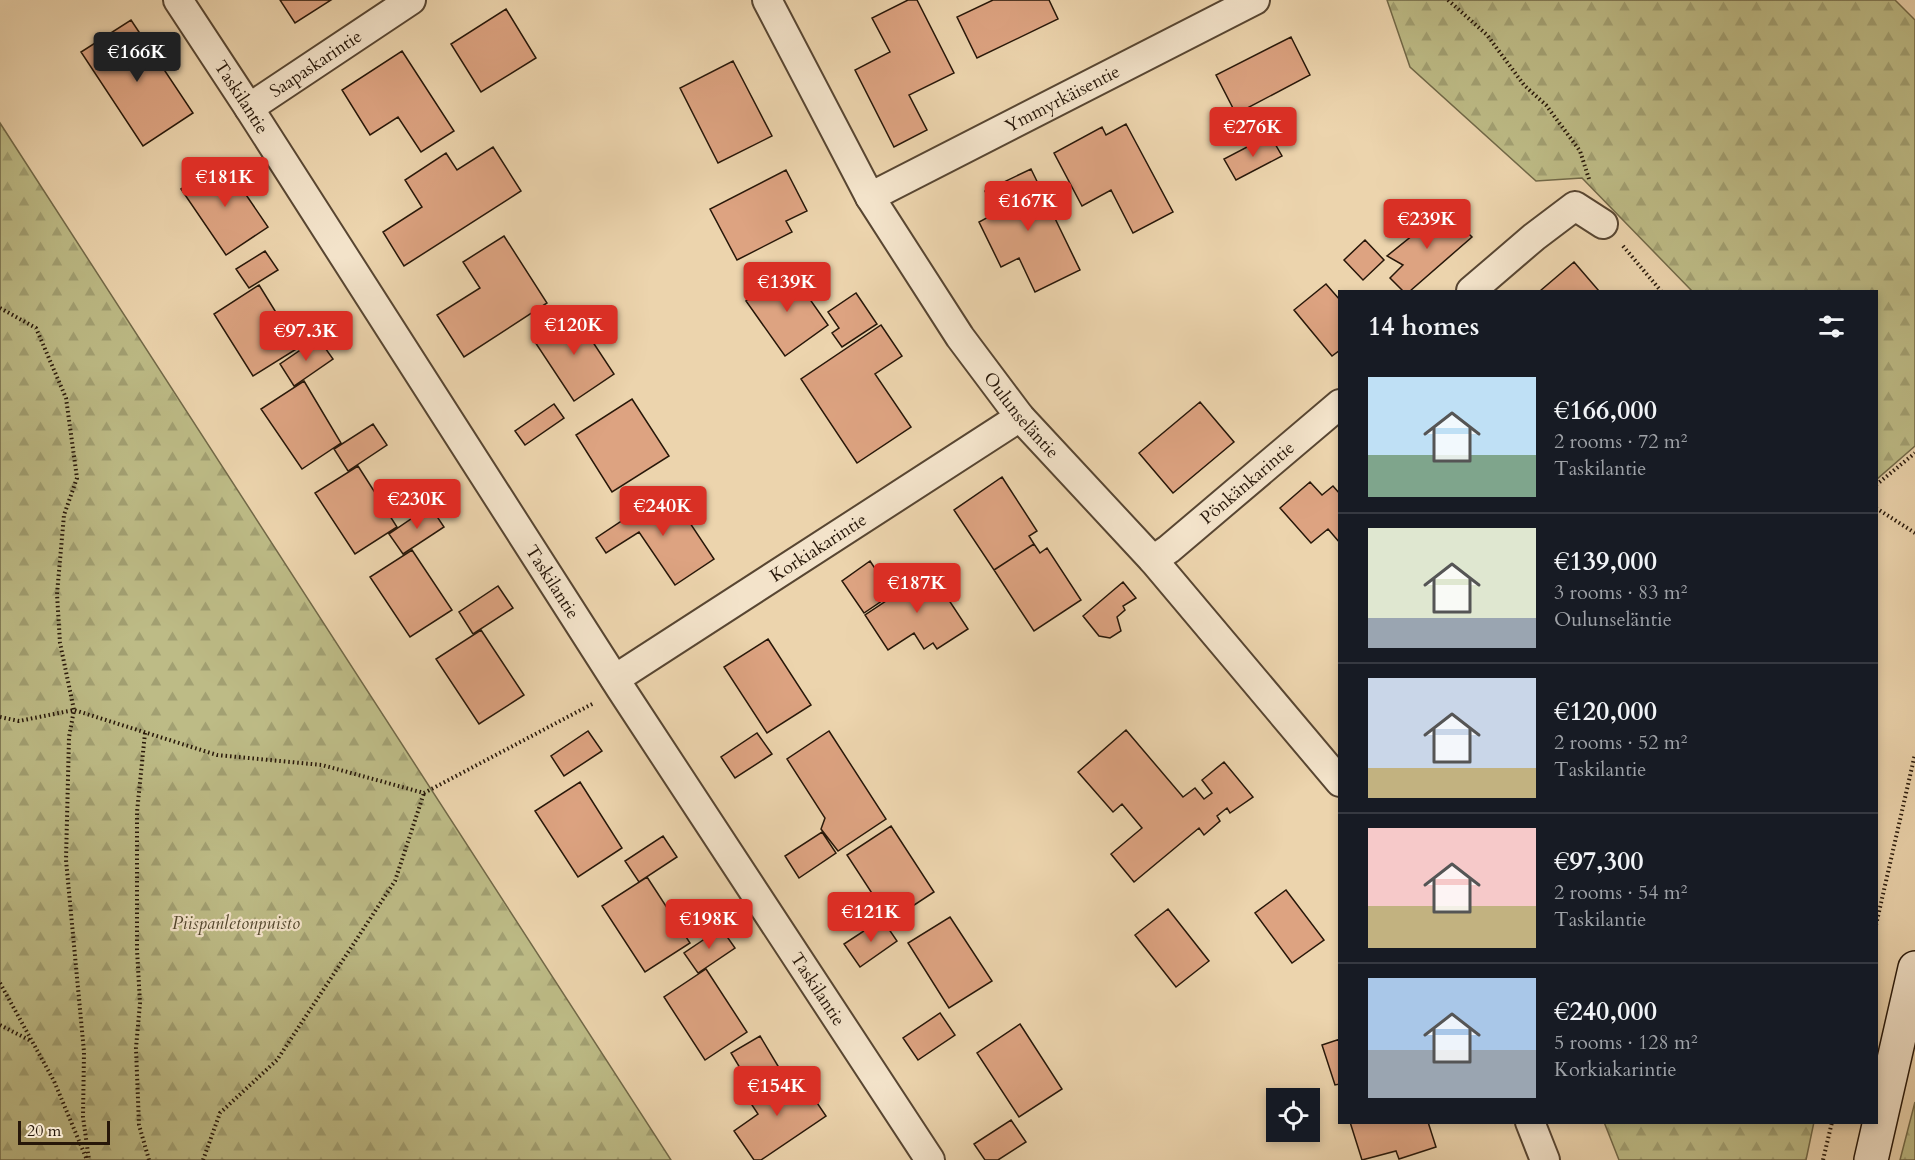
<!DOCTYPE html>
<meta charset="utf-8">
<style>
body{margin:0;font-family:Cardo,serif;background:#20242c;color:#f1f3f6;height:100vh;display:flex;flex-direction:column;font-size:22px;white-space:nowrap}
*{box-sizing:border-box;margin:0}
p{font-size:20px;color:#9ea1a6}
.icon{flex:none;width:33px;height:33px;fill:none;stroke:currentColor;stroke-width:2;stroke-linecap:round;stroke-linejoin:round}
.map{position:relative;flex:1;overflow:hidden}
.drawer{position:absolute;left:1338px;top:290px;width:540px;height:834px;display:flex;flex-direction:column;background:#171b24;border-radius:0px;box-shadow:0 3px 9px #0003}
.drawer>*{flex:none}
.controls{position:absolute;left:1266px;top:1088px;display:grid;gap:12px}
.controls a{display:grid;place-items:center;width:54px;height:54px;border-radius:0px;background:#171b24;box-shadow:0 3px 9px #0003;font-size:30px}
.scale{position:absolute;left:18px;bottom:15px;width:92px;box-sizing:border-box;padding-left:6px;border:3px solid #271709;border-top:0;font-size:16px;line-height:21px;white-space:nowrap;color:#271709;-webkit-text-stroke:4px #f3e3ca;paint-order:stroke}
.price{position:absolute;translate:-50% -51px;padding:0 14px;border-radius:6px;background:#d93025;color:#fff;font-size:20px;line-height:39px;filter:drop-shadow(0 2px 3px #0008)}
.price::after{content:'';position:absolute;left:50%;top:36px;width:18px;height:14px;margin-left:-9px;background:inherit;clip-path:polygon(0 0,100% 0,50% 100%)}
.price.active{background:#222;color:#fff}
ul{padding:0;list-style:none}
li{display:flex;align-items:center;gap:18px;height:150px;padding:0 30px}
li+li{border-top:2px solid #363941}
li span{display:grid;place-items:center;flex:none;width:168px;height:120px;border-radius:0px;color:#555}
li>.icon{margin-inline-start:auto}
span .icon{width:72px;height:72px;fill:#fffc;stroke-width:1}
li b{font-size:26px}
h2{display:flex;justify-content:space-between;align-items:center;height:72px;padding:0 30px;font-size:26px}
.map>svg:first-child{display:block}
</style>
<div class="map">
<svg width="1915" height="1160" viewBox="0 0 1915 1160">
<defs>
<pattern id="forest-firs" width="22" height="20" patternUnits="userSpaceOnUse" patternTransform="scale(1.5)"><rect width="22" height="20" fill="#bdbb86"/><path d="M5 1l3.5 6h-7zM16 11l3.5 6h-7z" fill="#a2a072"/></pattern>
</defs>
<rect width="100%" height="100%" fill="#ecd4ad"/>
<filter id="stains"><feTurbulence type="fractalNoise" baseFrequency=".00333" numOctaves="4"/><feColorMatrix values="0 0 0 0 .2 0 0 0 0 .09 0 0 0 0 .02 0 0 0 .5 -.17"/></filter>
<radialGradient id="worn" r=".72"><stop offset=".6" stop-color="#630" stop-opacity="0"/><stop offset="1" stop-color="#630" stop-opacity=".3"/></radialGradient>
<path fill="url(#forest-firs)" stroke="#726948" stroke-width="1.5" d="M1387 0H1895L1915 20V446L1877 479 1876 291H1692L1582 178 1536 181 1410 67Z
M0 123 671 1160H0Z
M1915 1102V1160H1900Z
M1604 1122H1814L1806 1160H1619Z"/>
<path fill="#dda381" stroke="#271709" stroke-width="1.5" d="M280 0H331L295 23Z
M908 0H917L954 73 909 95 927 130 894 147 855 70 890 52 872 18Z
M993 0H1049L1058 19 977 58 957 17Z
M506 9 536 58 481 92 451 44Z
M131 20 193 113 143 146 81 52Z
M1291 37 1310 75 1236 114 1216 75Z
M402 51 454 131 421 152 398 117 370 135 342 90Z
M733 61 772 136 718 163 680 88Z
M1126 124 1173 212 1133 233 1111 190 1082 206 1054 153 1102 127 1106 135Z
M1270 135 1282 156 1236 180 1224 159Z
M493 147 521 191 404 266 383 232 422 207 405 180 446 153 457 170Z
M223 161 268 227 226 255 181 189Z
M1031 169 1080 270 1035 292 1019 258 1001 267 979 222 996 213 985 191Z
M786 170 807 211 786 221 792 232 737 260 710 209Z
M1444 210 1472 237 1410 291H1403L1390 278 1403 265 1387 256Z
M504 236 547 303 464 357 437 315 480 288 463 262Z
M1365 240 1384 260 1363 280 1344 260Z
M265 251 278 270 249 288 236 269Z
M1574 262 1599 291H1540Z
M790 271 828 325 785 356 746 301Z
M1326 284 1340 300V350L1332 356 1294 310Z
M259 285 298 348 253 376 214 314Z
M856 293 877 324 842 347 832 333 839 328 828 312Z
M573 312 614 374 574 401 533 339Z
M881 325 902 356 875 374 911 427 857 463 801 379Z
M318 338 333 359 294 386 280 364Z
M304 381 341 443 302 469 261 409Z
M632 399 669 456 612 492 576 435Z
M1200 402 1234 442 1173 493 1139 453Z
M554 404 564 418 525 445 515 431Z
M373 424 387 445 348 471 334 449Z
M358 466 397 527 355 554 315 493Z
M1002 477 1037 531 1029 536 1034 544 994 570 954 510Z
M1310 482 1322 495 1333 486 1340 494V543L1328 529 1311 543 1280 508Z
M668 490 714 559 675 585 639 532 606 553 596 538Z
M430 506 444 527 403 554 389 534Z
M1034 544 1040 553 1047 548 1081 600 1034 631 994 570Z
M412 550 452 610 410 637 370 577Z
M870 561 892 594 864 613 842 581Z
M927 567 968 629 937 649 933 643 924 649 914 633 888 650 865 615 898 593 895 588Z
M1123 582 1136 598 1123 606 1125 610 1117 617 1121 631 1110 638 1099 636 1083 616Z
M498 586 513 608 473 634 459 612Z
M481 630 524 695 479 724 436 659Z
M768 639 811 705 767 733 724 667Z
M1126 730 1183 797 1195 788 1204 799 1212 793 1202 780 1224 762 1253 797 1230 813 1227 808 1217 816 1220 821 1204 835 1199 828 1134 882 1111 854 1142 828 1122 804 1113 812 1078 772Z
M588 731 602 751 564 776 551 756Z
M829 731 886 819 838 851 821 829 825 818 787 759Z
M757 733 772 754 735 778 721 757Z
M580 782 622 848 578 877 535 811Z
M891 826 934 892 890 921 847 855Z
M822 832 836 853 799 878 785 856Z
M663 836 677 857 639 882 625 861Z
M647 877 690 943 645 972 602 906Z
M1286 890 1324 940 1292 963 1255 913Z
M1168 909 1209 961 1176 987 1135 935Z
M950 917 992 981 949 1008 908 943Z
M882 919 897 941 860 967 844 944Z
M721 928 735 948 698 973 684 953Z
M706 969 747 1032 705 1060 664 997Z
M940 1013 955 1035 918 1060 903 1038Z
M1020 1024 1062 1089 1019 1117 977 1053Z
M760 1036 778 1066 749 1083 731 1053Z
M1340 1039V1084L1335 1085 1322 1045Z
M783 1071 801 1096 809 1091 826 1116 761 1160H754L734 1131 758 1114 746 1096Z
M1011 1120 1026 1142 998 1160H985L974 1144Z
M1350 1122H1428L1436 1147 1399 1159 1396 1151 1362 1160Z"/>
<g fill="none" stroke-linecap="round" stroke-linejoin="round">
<g stroke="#584632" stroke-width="32">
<g id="street">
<path id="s1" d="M178 0 249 108 621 689 930 1160"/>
<path id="s2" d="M767 0 870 197 960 337 1020 417 1153 560 1340 782"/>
<path id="s3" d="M249 108 411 0"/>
<path id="s4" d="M870 197 1255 0"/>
<path d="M1471 291 1534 237 1575 206 1603 224"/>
<path id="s5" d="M1153 560 1169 549 1340 404"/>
<path id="s6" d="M615 679 1020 417"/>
<path d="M1530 1122 1545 1160"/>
</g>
</g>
<g stroke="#271709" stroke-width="36">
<path id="secondary" d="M1871 1160 1915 968"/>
</g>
<path stroke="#271709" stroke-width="4" stroke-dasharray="1.5 3" stroke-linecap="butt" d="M1448 0 1487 35 1524 85 1546 105 1580 151 1589 179
M1623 246 1661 291
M0 308 36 328 66 398 77 478 64 515 57 594 60 643 74 710 69 737 66 860 84 1052 83 1117 89 1160
M1876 485 1915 453
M1876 508 1915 533
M0 717 19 721 74 710 217 755 322 765 424 793 594 703
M145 733 137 812V950L140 1003 136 1048 139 1125 149 1160
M1876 925 1915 754
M0 983 54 1081 87 1160
M0 1025 31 1041
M203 1160 220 1113 277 1060 395 881 424 793
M1823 1160 1832 1122"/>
<use href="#street" stroke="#f3e3ca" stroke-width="28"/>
<use href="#secondary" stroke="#f3e3ca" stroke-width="33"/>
</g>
<g text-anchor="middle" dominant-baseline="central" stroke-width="4.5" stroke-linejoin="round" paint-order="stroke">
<g font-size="18" fill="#271709" stroke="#f3e3ca">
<text stroke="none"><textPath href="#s3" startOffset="80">Saapaskarintie</textPath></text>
<text stroke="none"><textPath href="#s1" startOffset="116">Taskilantie</textPath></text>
<text stroke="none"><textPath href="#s4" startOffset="216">Ymmyrkäisentie</textPath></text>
<text stroke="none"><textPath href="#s2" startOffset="488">Oulunseläntie</textPath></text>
<text stroke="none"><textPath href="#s5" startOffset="122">Pönkänkarintie</textPath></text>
<text stroke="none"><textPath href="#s6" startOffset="242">Korkiakarintie</textPath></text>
<text stroke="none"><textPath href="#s1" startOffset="692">Taskilantie</textPath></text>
<text stroke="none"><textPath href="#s1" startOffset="1178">Taskilantie</textPath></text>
</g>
<g font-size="18" font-style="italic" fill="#54482e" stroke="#f3e3ca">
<text x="236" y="923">Piispanletonpuisto</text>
</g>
</g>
<rect width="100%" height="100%" filter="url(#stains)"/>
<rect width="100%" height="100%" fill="url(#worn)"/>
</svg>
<div class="controls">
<a><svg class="icon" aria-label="locate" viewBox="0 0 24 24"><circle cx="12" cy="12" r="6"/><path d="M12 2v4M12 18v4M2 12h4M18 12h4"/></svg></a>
</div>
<div class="scale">20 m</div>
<b class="price active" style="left:137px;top:83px">€166K</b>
<b class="price" style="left:1253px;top:158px">€276K</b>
<b class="price" style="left:225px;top:208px">€181K</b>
<b class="price" style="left:1028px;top:232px">€167K</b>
<b class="price" style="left:1427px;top:250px">€239K</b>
<b class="price" style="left:787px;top:313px">€139K</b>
<b class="price" style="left:574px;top:356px">€120K</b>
<b class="price" style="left:306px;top:362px">€97.3K</b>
<b class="price" style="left:417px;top:530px">€230K</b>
<b class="price" style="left:663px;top:537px">€240K</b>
<b class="price" style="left:917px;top:614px">€187K</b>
<b class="price" style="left:871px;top:943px">€121K</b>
<b class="price" style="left:709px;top:950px">€198K</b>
<b class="price" style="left:777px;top:1117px">€154K</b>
<section class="drawer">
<h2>14 homes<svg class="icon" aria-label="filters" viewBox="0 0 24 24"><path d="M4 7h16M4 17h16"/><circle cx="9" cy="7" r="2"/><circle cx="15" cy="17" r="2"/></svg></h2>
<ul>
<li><span style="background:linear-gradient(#bfe0f5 65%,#7fa58c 0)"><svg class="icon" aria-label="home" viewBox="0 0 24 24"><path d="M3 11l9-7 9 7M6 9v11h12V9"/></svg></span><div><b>€166,000</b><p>2 rooms · 72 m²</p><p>Taskilantie</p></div></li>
<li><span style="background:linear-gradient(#dfe7d0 75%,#9aa5b1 0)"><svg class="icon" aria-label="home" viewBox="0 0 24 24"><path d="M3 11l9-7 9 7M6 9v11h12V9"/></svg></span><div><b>€139,000</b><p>3 rooms · 83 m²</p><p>Oulunseläntie</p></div></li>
<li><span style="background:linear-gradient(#c9d6e8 75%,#c2b280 0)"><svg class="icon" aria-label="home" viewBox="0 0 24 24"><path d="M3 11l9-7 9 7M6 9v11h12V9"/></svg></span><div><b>€120,000</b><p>2 rooms · 52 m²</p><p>Taskilantie</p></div></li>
<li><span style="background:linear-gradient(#f6c9c9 65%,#c2b280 0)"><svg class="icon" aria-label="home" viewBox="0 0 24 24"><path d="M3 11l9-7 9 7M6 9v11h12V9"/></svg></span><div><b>€97,300</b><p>2 rooms · 54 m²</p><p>Taskilantie</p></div></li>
<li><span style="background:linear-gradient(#a9c7e8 60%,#9aa5b1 0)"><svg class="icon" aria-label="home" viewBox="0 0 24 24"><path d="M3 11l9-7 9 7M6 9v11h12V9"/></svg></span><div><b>€240,000</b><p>5 rooms · 128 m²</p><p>Korkiakarintie</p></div></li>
</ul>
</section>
</div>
